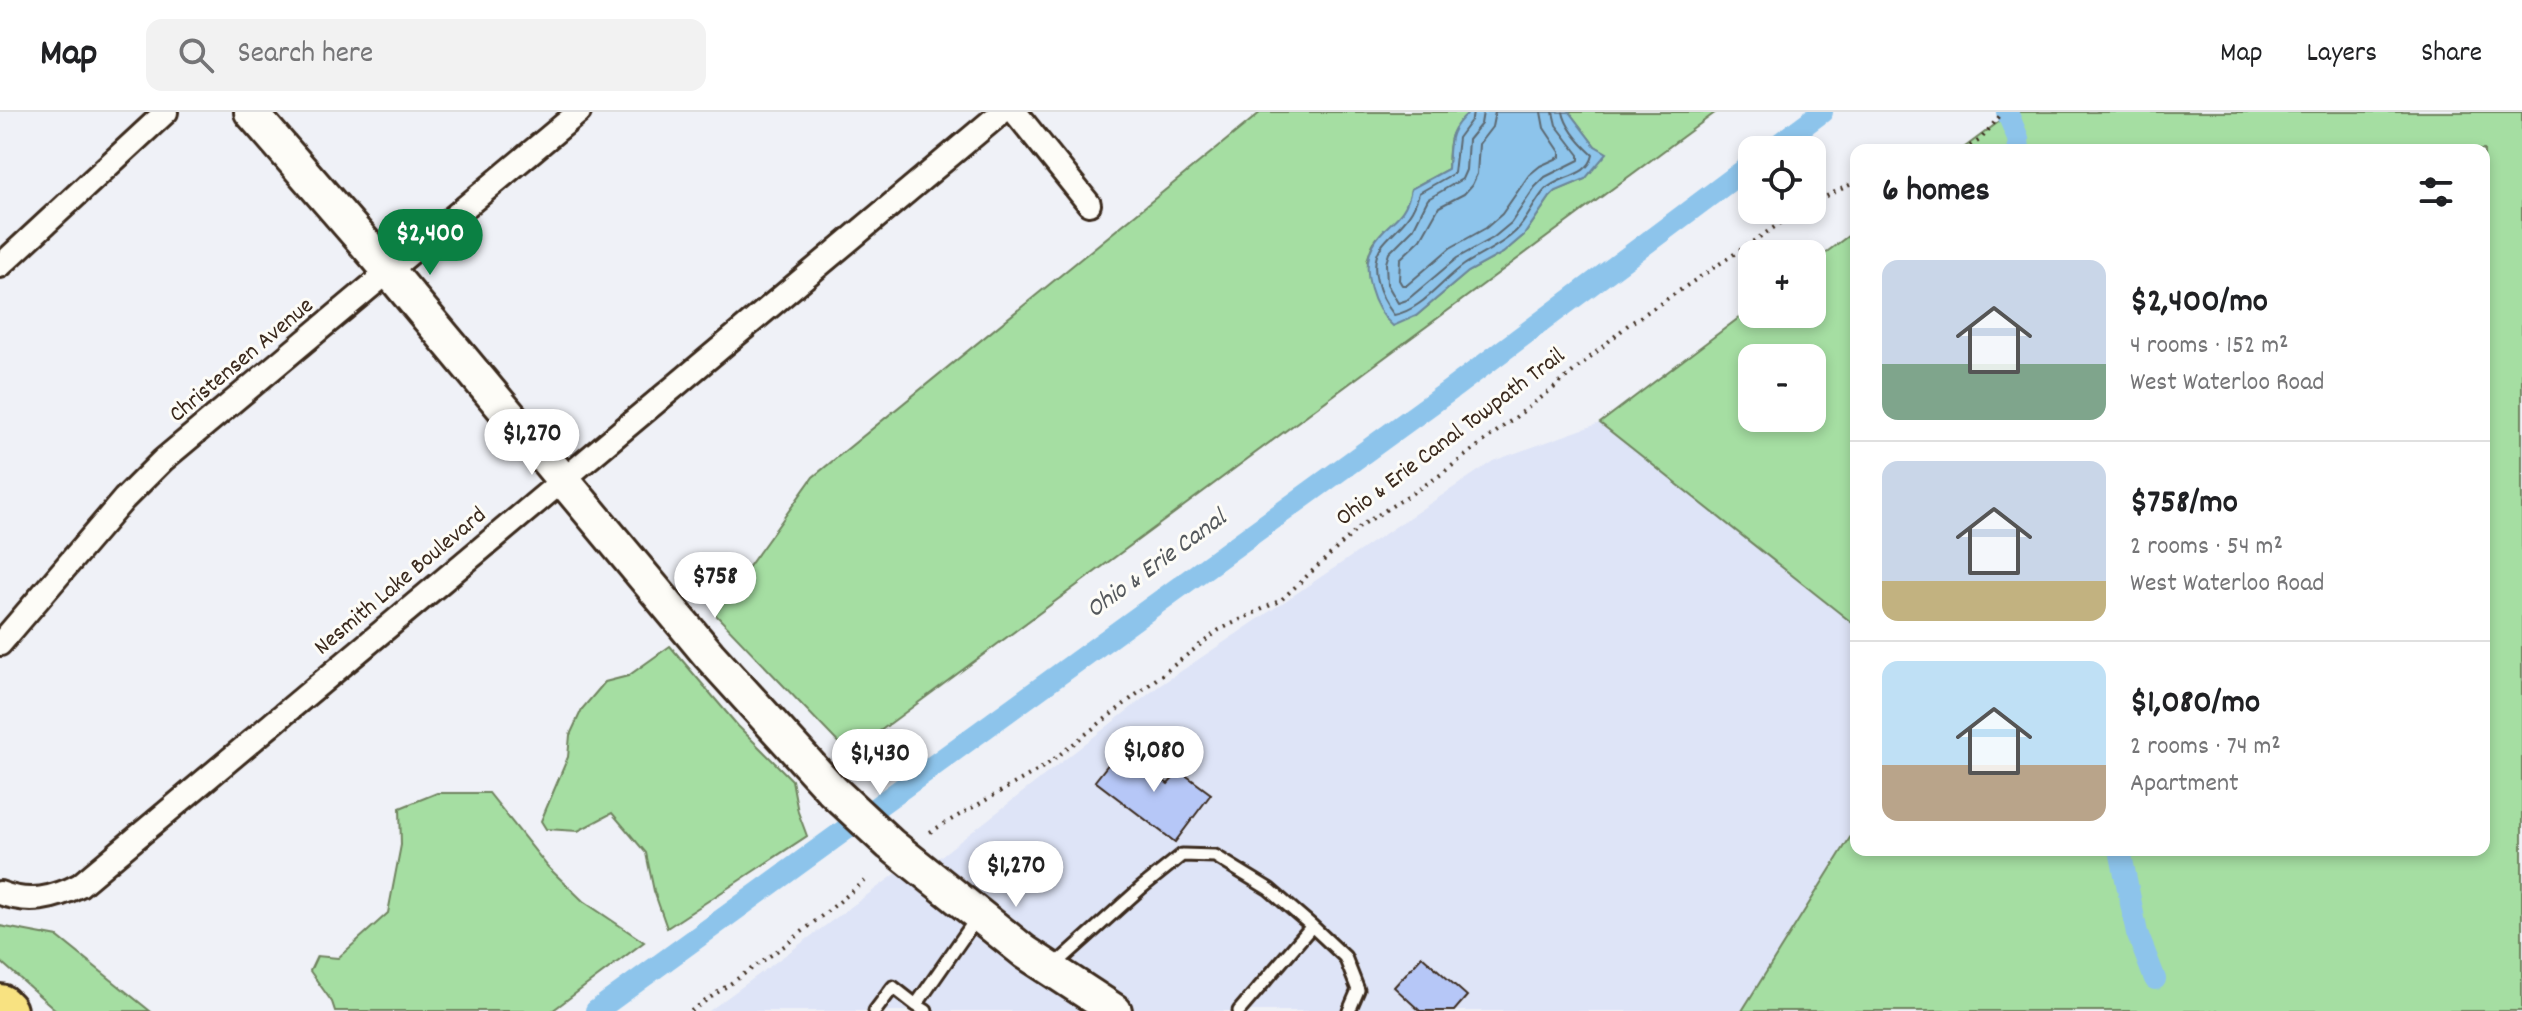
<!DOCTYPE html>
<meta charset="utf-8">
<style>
body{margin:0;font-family:Dekko,sans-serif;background:#f2f2f2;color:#202124;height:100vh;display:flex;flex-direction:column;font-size:30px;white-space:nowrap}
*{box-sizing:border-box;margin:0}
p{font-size:26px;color:#757577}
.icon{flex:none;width:44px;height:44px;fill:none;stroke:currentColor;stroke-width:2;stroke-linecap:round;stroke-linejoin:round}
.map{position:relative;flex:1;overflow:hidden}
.panel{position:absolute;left:1850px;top:32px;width:640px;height:712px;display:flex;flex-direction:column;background:#fff;border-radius:16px;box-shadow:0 4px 12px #0003}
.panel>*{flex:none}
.controls{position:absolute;left:1738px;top:24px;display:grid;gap:16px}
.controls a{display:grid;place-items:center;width:88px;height:88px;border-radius:16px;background:#fff;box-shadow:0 4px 12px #0003;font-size:40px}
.price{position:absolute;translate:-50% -68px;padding:0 18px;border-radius:28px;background:#fff;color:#222;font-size:26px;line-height:52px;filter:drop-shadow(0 2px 4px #0008)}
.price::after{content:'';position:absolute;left:50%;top:48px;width:24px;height:18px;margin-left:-12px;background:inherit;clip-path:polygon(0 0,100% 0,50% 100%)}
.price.on{background:#0b8043;color:#fff}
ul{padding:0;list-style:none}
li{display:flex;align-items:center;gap:24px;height:200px;padding:0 32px}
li+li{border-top:2px solid #e0e0e0}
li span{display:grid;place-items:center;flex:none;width:224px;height:160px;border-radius:16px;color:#555}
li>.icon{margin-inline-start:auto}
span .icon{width:96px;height:96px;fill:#fffc;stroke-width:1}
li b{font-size:34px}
h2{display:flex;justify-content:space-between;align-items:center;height:96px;padding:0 32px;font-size:34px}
header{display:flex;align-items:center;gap:48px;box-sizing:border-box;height:112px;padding:0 40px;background:#fff;border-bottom:2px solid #e0e0e0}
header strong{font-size:38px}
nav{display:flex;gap:44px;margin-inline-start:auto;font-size:28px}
.search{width:560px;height:72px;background:#f2f2f2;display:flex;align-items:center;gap:20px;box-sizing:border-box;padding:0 28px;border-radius:16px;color:#757577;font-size:30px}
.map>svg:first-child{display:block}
</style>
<header>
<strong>Map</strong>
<div class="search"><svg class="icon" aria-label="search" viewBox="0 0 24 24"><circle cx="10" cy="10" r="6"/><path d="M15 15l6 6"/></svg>Search here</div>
<nav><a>Map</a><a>Layers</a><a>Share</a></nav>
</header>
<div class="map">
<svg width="2522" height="899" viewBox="0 0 2522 899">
<rect width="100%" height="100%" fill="#eff1f7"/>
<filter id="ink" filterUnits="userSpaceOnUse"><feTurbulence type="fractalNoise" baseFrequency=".0125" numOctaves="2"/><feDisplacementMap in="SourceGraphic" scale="16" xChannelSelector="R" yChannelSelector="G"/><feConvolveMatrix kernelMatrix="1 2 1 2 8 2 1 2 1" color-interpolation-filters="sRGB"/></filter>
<g filter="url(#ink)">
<path fill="#dee4f7" d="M1600 311 1856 514V716L1742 899H709L912 750 923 758 1159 574 1493 349Z"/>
<path fill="#a5dea2" stroke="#708460" stroke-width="2" fill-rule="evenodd" d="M1261 0H1469C1448 20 1449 29 1448 57L1411 77C1406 109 1389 108 1374 130 1371 135 1369 143 1367 149L1416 204 1468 160 1503 141 1524 123 1550 85 1556 79 1585 67 1606 41 1595 34 1569 0H1716L849 642 715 502 813 365Z
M2012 0H2522V899H1742L1856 716V738H2484V38H1961Z
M1856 118V514L1600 311 1752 196V202H1812V151ZM1752 246H1812V306H1752Z
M670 534 738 614 792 668 798 700 807 724 667 816 654 779 646 741 612 701 578 719 546 717 541 709 568 645 570 623 582 597 605 570 628 564Z
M437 681H489L548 755 583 789 644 830 552 899H335L332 890 310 859 317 844 338 846 388 801 401 733 400 696Z
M0 814 58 825 150 899H57L0 849Z"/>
<path fill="#8dc4eb" stroke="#6c8699" stroke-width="2" d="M1469 0H1569L1595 34 1607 41 1585 67 1556 79 1550 85 1524 123 1503 141 1468 160 1416 204 1393 214C1373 197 1360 158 1373 133 1385 109 1405 110 1411 77L1448 57C1450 30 1447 19 1469 0Z"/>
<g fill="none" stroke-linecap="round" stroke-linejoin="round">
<path stroke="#5c6870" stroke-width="2" d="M1473 0 1472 7 1458 26 1454 61 1419 81C1412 107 1399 113 1383 132 1366 153 1380 185 1394 203 1422 198 1441 169 1464 153 1482 141 1501 134 1516 119 1528 107 1534 90 1545 78 1559 63 1588 66 1593 43 1581 32 1566 16 1563 0
M1483 0 1481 12 1468 28 1466 58 1462 67 1428 87 1413 117 1389 141 1386 151 1387 172 1398 191 1407 188 1457 146 1493 126 1511 111 1535 75 1545 65 1579 48V43L1556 13 1553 0
M1495 0 1492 15 1479 32 1477 62 1472 73 1464 82 1439 95 1421 127 1400 147 1399 168 1402 173H1407L1450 136 1486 116 1502 102 1529 63 1540 54 1560 45V40L1544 16 1541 0"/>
<path stroke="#8dc4eb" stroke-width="22" d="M2007 0 2018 26 2019 38
M1771 38 1822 0
M2120 738 2137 821 2155 867
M596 899 1449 279 1752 52"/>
</g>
<path fill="#b6c7f7" stroke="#3b2a1e" stroke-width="2" d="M1121 636 1168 672 1180 659 1211 682 1175 730 1095 669Z
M1422 844 1467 884 1454 899H1420L1394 875Z"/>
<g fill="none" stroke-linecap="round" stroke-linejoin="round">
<g stroke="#3b2a1e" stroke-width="17">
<path id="lane" d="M1053 855 1141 776 1182 743 1215 744 1269 777 1312 814 1345 845 1358 878 1349 899
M875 899 893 875 916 893
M926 899 916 893 978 804
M1239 899 1312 814"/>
</g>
<g stroke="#3b2a1e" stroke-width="28">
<path id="street" d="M1015 0 1089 92
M0 154 166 0
M0 532 124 387 163 348 579 0
M0 781C29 792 53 787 80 773L1002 0"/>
</g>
<g stroke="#3b2a1e" stroke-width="38">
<path id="secondary" d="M251 0 389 159 709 543 832 678 890 732 1025 840 1115 899"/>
</g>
<g stroke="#3b2a1e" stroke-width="48">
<path id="highway" d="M0 894 5 899"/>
</g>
<path stroke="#3b2a1e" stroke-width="4" stroke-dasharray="2 6" stroke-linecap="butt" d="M1963 38 1980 28 2003 0
M1812 91 1856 70
M930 720 1045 654 1219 518 1281 488 1362 413 1436 366 1555 275 1628 213 1800 98
M691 899 787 832 865 769"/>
<use href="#lane" stroke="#fdfcf7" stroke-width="11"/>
<use href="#street" stroke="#fdfcf7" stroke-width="22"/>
<use href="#secondary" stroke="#fdfcf7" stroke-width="32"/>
<use href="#highway" stroke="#f8e281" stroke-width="42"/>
</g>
</g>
<g text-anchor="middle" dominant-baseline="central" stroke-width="6" stroke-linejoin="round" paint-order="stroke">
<g font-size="24" fill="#3b2a1e" stroke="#fdfcf7">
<text transform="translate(242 249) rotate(-40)">Christensen Avenue</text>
<text transform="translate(1451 326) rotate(-37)">Ohio &amp; Erie Canal Towpath Trail</text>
<text transform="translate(401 470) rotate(-40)">Nesmith Lake Boulevard</text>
</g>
<g font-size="26" font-style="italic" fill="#54585c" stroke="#fdfcf7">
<text transform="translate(1157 453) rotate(-36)">Ohio &amp; Erie Canal</text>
</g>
</g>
</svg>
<div class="controls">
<a><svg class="icon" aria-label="locate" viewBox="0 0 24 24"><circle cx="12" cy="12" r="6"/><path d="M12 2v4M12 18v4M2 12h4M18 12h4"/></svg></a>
<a>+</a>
<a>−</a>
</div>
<b class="price on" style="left:430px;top:165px">$2,400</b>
<b class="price" style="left:532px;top:365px">$1,270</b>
<b class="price" style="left:715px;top:508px">$758</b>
<b class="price" style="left:1154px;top:682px">$1,080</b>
<b class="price" style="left:880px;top:685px">$1,430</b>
<b class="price" style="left:1016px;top:797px">$1,270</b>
<section class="panel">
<h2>6 homes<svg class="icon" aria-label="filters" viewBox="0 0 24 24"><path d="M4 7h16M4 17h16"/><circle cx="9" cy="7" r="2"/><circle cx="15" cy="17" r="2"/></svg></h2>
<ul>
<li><span style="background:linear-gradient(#c9d6e8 65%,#7fa58c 0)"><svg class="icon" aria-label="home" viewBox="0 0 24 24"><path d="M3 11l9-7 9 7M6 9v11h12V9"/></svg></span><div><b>$2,400/mo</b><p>4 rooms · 152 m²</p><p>West Waterloo Road</p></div></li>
<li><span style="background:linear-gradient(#c9d6e8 75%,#c2b280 0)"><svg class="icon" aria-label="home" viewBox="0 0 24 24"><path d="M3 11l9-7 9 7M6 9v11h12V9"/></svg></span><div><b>$758/mo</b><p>2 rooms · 54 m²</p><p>West Waterloo Road</p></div></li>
<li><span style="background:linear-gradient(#bfe0f5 65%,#b9a48a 0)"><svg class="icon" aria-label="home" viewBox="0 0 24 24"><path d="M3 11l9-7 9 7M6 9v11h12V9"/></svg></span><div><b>$1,080/mo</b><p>2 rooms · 74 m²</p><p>Apartment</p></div></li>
</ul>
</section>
</div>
